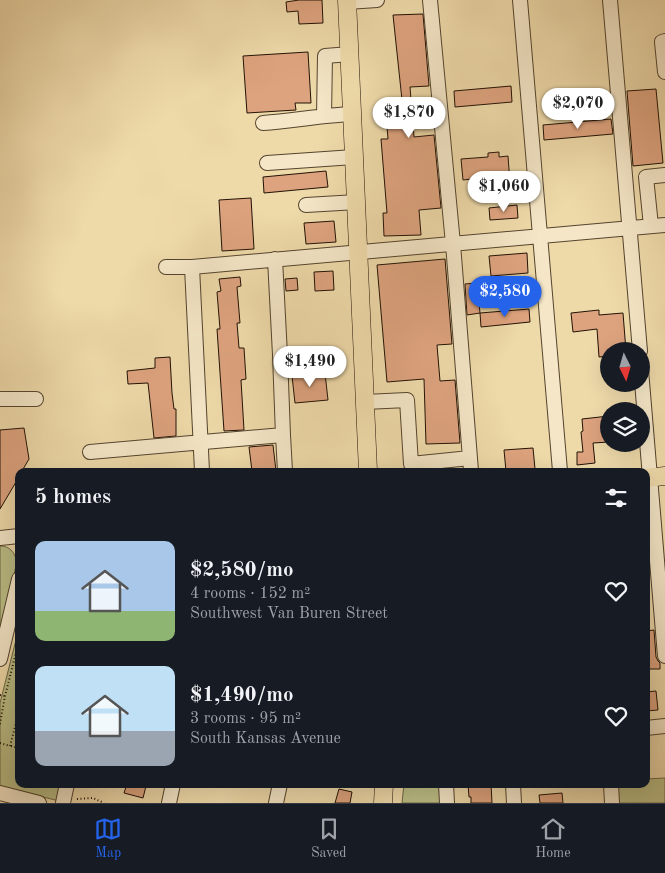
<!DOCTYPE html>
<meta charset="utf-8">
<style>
body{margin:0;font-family:"Old Standard TT",serif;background:#242831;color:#f1f3f6;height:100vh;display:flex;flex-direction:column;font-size:19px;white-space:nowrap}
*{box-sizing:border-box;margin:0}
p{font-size:16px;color:#9ea1a6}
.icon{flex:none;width:28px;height:28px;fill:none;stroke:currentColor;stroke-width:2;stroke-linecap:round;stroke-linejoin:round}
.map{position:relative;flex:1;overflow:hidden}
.side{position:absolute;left:15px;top:468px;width:635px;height:320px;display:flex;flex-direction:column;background:#171b24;border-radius:10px;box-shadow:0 5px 20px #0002}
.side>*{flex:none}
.needle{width:32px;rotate:175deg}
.controls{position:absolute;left:600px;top:342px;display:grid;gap:10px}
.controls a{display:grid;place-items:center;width:50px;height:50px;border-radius:50%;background:#171b24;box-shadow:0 5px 20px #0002;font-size:25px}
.price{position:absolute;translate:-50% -42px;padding:0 11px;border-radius:18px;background:#fff;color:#222;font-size:16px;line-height:32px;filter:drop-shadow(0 1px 2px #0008)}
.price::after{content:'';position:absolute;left:50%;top:30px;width:15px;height:11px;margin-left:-8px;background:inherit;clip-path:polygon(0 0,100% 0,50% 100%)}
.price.current{background:#2563eb;color:#fff}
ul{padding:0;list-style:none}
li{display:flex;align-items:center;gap:15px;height:125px;padding:0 20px}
li span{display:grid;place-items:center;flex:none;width:140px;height:100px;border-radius:10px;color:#555}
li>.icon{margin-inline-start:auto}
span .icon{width:60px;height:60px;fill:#fffc;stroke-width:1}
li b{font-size:21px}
h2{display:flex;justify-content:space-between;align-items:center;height:60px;padding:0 20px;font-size:21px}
.tab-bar{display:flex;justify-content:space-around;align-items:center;height:70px;border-top:1px solid #363941;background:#171b24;font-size:14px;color:#9ea1a6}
.tab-bar a{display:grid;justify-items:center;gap:2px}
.tab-bar .current{color:#2563eb}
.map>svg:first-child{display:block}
</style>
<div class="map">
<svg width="665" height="803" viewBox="0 0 665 803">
<rect width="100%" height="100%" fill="#eed9a9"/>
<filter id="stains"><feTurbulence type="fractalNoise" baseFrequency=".004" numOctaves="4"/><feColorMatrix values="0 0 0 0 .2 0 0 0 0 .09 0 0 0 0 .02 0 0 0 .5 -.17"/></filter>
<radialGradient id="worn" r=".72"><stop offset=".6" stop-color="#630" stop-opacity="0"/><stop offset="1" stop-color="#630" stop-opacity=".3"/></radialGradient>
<path fill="#bbbe86" stroke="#6e6846" d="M0 546C10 546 14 552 17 561L0 638Z
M19 628V784H63L59 801 0 786V703Z
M665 778V803H617L615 784H646V779Z
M404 784H442L443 803H402Z"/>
<path fill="#dda37e" stroke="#211205" d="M299 0H322L323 23 299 24 298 11 287 12 286 2Z
M423 14 429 86 410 87 414 137 434 135 441 208 419 210 421 235 384 236 383 213H387L381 139H388L385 102 402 100 393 15Z
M308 52 311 103H295L296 110 247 113 243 56Z
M511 86 512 102 455 107 454 91Z
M656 89 663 163 633 166 627 91Z
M611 119 613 134 544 140 543 125Z
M499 152V157L508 156 510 183 481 185 480 178 463 180 461 159 488 157V153Z
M326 171 328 187 264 193 263 177Z
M251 198 254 249 222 251 219 200Z
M517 205 518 218 490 220 489 208Z
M334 221 336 242 306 244 304 223Z
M527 253 528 273 491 276 489 256Z
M445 259 452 344 437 345 440 381 455 380 460 443 426 444 424 379 387 382 377 265Z
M333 271 334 290 315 291 314 272Z
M240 277 241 286 237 287 240 323H237L239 348H244L246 379 241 380 244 430 224 431 217 329H220L217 292 221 291 219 279Z
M297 278 298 290 286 291 285 279Z
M477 283 480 313 467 315 465 284Z
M529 309 530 322 481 327 480 313Z
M599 310V315L623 313 626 351H609V356L599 357 597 329 573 332 571 313Z
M170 357 172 393 174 409H176V436L154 438 148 383 128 384 127 371 155 368V358Z
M325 373 328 400 295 403 292 376Z
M609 416V442L593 443 595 463 577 465V452H583L581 432 583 431 582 419Z
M24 428 29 459 22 471H19V477L0 509V430Z
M273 445 276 471H252L249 447Z
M533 448 535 469 506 471 504 450Z
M654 630 656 657 658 661 660 663V669H646V631Z
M656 691 658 710 646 711V692Z
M127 784H138L146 786 143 798 124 793Z
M468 784H491L492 803H471V797H469Z
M339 789 352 792 350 803H335Z
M562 793 563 803H540L539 795Z"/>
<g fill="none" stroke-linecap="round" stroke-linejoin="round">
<g stroke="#54442e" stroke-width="16">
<path id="minor" d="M430 0 453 244 471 471
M520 0 560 471
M610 0 640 351
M347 2 377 0
M665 41 662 42 665 72
M324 116 325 56 350 54
M263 123C293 121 323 115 353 114
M267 163 354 157
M306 205 357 202
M651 226 646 177 665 175
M275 259 280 355 283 435 285 471
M166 267H192L665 225
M192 267 202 471
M641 370 665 656
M0 399H36
M365 402 407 400 411 464 470 458
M90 452 283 435
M0 538 19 536
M0 659 19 579
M646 728 665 726
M446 784 447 803
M513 784 514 803
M611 784 612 803
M0 793 39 803
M63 803 67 784
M169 803 173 784
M276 803 280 784"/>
</g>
<g stroke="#211205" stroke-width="19">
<path id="major" d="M347 0 368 471
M646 478 665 476
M383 803 384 784"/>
</g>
<path stroke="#211205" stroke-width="2" stroke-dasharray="1 2.5" stroke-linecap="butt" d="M0 695 5 696
M0 724 5 696 17 649 19 650
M0 743 10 746 19 712
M11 746 19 748
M77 799 93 798 104 803"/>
<use href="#minor" stroke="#f4e6c7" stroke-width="14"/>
<use href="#major" stroke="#eed9a9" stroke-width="18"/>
</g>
<rect width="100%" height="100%" filter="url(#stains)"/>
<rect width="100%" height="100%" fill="url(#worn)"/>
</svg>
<div class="controls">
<a><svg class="needle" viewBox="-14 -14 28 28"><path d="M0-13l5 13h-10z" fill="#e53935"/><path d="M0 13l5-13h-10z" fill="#9ea1a6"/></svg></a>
<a><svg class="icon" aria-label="layers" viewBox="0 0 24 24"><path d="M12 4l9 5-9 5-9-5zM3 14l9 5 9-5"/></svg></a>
</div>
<b class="price" style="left:578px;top:130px">$2,070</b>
<b class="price" style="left:409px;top:139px">$1,870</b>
<b class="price" style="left:504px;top:213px">$1,060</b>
<b class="price current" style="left:505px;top:318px">$2,580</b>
<b class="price" style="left:310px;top:388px">$1,490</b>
<section class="side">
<h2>5 homes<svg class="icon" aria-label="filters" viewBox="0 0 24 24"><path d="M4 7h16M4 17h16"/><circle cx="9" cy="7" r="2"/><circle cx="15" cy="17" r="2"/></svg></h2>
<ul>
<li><span style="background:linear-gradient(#a9c7e8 70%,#8fb573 0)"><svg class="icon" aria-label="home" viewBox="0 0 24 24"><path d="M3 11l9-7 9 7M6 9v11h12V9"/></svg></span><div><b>$2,580/mo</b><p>4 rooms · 152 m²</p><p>Southwest Van Buren Street</p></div><svg class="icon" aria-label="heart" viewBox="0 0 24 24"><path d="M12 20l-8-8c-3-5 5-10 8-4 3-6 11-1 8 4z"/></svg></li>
<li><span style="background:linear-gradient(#bfe0f5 65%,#9aa5b1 0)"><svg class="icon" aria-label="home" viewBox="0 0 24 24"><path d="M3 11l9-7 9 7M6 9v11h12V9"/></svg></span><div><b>$1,490/mo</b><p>3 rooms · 95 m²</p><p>South Kansas Avenue</p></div><svg class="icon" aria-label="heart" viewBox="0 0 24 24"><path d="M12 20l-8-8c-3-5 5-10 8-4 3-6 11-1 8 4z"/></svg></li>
</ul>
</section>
</div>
<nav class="tab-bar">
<a class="current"><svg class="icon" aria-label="map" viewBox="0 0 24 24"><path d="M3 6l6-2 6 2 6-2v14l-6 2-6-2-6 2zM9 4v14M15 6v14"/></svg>Map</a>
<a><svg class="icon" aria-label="saved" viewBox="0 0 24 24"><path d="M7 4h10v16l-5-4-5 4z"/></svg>Saved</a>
<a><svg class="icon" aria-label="home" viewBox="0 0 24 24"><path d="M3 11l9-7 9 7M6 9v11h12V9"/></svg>Home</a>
</nav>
